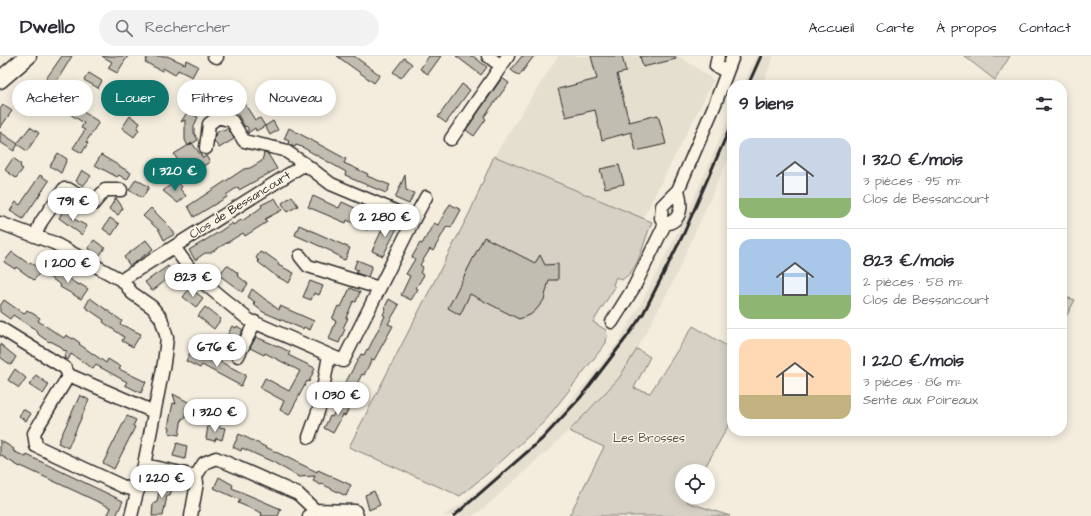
<!DOCTYPE html>
<html lang="fr">
<meta charset="utf-8">
<style>
body{margin:0;font-family:"Architects Daughter",sans-serif;background:#f2f2f3;color:#2b2b33;height:100vh;display:flex;flex-direction:column;font-size:15px;white-space:nowrap}
*{box-sizing:border-box;margin:0}
p{font-size:13px;color:#7c7c81}
.icon{flex:none;width:22px;height:22px;fill:none;stroke:currentColor;stroke-width:2;stroke-linecap:round;stroke-linejoin:round}
.map{position:relative;flex:1;overflow:hidden}
.side{position:absolute;left:727px;top:24px;width:340px;height:356px;display:flex;flex-direction:column;background:#fff;border-radius:16px;box-shadow:0 2px 10px #0003}
.side>*{flex:none}
.top-card{position:absolute;left:12px;top:24px;width:380px;height:36px;display:flex;gap:8px}
.tools{position:absolute;left:675px;top:408px;display:grid;gap:8px}
.tools a{display:grid;place-items:center;width:40px;height:40px;border-radius:50%;background:#fff;box-shadow:0 2px 10px #0003;font-size:20px}
.price{position:absolute;translate:-50% -34px;padding:0 9px;border-radius:14px;background:#fff;color:#222;font-size:13px;line-height:26px;filter:drop-shadow(0 1px 2px #0008)}
.price::after{content:'';position:absolute;left:50%;top:24px;width:12px;height:9px;margin-left:-6px;background:inherit;clip-path:polygon(0 0,100% 0,50% 100%)}
.price.active{background:#0f766e;color:#fff}
ul{padding:0;list-style:none}
li{display:flex;align-items:center;gap:12px;height:100px;padding:0 12px}
li+li{border-top:1px solid #e1e1e2}
li span{display:grid;place-items:center;flex:none;width:112px;height:80px;border-radius:12px;color:#555}
li>.icon{margin-inline-start:auto}
span .icon{width:48px;height:48px;fill:#fffc;stroke-width:1}
li b{font-size:17px}
h2{display:flex;justify-content:space-between;align-items:center;height:48px;padding:0 12px;font-size:17px}
.tag{padding:0 14px;border-radius:18px;background:#fff;box-shadow:0 2px 10px #0003;font-size:14px;line-height:36px}
.tag.active{background:#0f766e;color:#fff}
header{display:flex;align-items:center;gap:24px;box-sizing:border-box;height:56px;padding:0 20px;background:#fff;border-bottom:1px solid #e1e1e2}
header strong{font-size:19px}
nav{display:flex;gap:22px;margin-inline-start:auto;font-size:14px}
.search{width:280px;height:36px;background:#f2f2f3;display:flex;align-items:center;gap:10px;box-sizing:border-box;padding:0 14px;border-radius:22px;color:#7c7c81;font-size:15px}
.map>svg:first-child{display:block}
</style>
<header>
<strong>Dwello</strong>
<div class="search"><svg class="icon" aria-label="search" viewBox="0 0 24 24"><circle cx="10" cy="10" r="6"/><path d="M15 15l6 6"/></svg>Rechercher</div>
<nav><a>Accueil</a><a>Carte</a><a>À propos</a><a>Contact</a></nav>
</header>
<div class="map">
<svg width="1091" height="460" viewBox="0 0 1091 460">
<rect width="100%" height="100%" fill="#f4edde"/>
<filter id="ink" filterUnits="userSpaceOnUse"><feTurbulence type="fractalNoise" baseFrequency=".025" numOctaves="2"/><feDisplacementMap in="SourceGraphic" scale="8" xChannelSelector="R" yChannelSelector="G"/><feConvolveMatrix kernelMatrix="1 2 1 2 8 2 1 2 1" color-interpolation-filters="sRGB"/></filter>
<g filter="url(#ink)">
<path fill="#e5dfd0" d="M558 0H679L714 24 643 162 494 100Z
M756 0H774L762 29H743Z
M732 55V94L672 228 637 293 619 322 554 389 484 452 472 460H443L461 448 511 407 542 378 586 327 616 289 637 255 687 158Z"/>
<path fill="#d6d1c4" stroke="#807e78" d="M964 0H1010L995 24Z
M494 100 652 166C646 179 640 206 631 216 629 219 625 221 622 224L616 221 613 229 615 231 593 266 606 274 607 280 606 287 545 365 494 412 460 440 349 391 470 156Z
M1062 240 1075 244 1062 268Z
M693 270 732 293V363L703 415H682V441H689L687 446 730 460H569L604 391 569 375 619 322 637 293 650 301 634 332 650 337Z"/>
<path fill="#c2bdb1" stroke="#2b2b2b" d="M62 0H72L52 33 43 27Z
M102 0H128L117 17 108 12 112 6Z
M148 0H167L185 8 186 4 198 10 192 21 178 14 175 19 163 12 162 15 145 6Z
M337 0H354L380 19 374 27Z
M429 0H441L428 18 420 13Z
M456 0H473L487 11 481 19Z
M522 0H534L519 20 511 14Z
M591 0H622L626 16 617 18 629 66 658 59 666 88 636 95 631 76 602 84 595 54 566 61 558 33 597 23Z
M640 0H675L676 3 643 11Z
M404 2 412 8 401 22 393 16Z
M89 17 102 25 98 32 84 24Z
M502 22 509 27 484 61 486 63 474 80 466 74Z
M462 28 470 34 446 67 438 61Z
M229 36 245 45 244 47 255 64 260 62 265 70 256 75 255 72 248 77V72L246 70 245 71 235 54 227 49 208 50 193 59 198 61 194 70V77L198 84 188 90 185 84V64L181 66 191 50 211 38H228Z
M40 42 46 46 45 48 50 51 45 59 34 51Z
M3 49 12 55 0 72V53Z
M74 50 99 66 86 86 88 87 82 97 73 92 85 74 81 72 84 67 70 58Z
M130 60 140 67 137 72 139 74 134 81 122 72Z
M273 65 278 74 270 79 265 70Z
M30 71 39 77 27 95 17 88Z
M228 72 234 83 219 92 214 85 215 80 217 79 216 77 223 73 224 75Z
M289 72 346 103 344 107 368 118 367 120 390 129 386 137 350 122V121L345 119 346 116 302 91 296 89 295 91 288 88 289 85 284 83Z
M0 76 18 88 14 95 0 86Z
M192 87 203 102 206 100 210 106 198 113 192 104 187 107 184 103 178 105 174 98Z
M58 97 67 103 61 117 50 110Z
M264 97 268 98 277 113 239 134 238 131 226 139 227 141 194 161 188 150 244 113 250 112 262 105Z
M101 99 131 117 127 124 119 119 117 121 95 109Z
M13 102 20 107 21 112 23 113 16 122 5 114Z
M619 109 624 128 605 132 600 113Z
M82 114 91 120 83 130 76 125Z
M40 119 49 125 23 163 10 155 16 146 20 149Z
M405 119 406 134 414 137 409 148 395 142Z
M136 123 149 131 142 142 129 134Z
M176 124 182 131 180 133 186 140 178 147 163 135Z
M292 140 298 150 287 156 282 147Z
M313 140 339 152 342 146 366 157 364 162 371 165 367 174 347 164 346 167 308 151Z
M116 142 123 152 118 159 109 153Z
M275 142 282 154 265 163 267 166 245 180 243 177 210 197H205L195 204 189 194 219 176 232 167 233 169 241 164 242 165 262 151 261 149Z
M450 148 461 154 451 172 447 170 433 195 430 193 420 209 423 211 420 217 424 219 416 232 418 233 411 244 401 239 410 220 406 218 415 203 412 201 420 187 422 188 434 167 438 169Z
M151 152 169 170 175 178 164 184 159 174 143 160Z
M64 153 74 159 72 162 87 170 82 179 59 162Z
M110 162 119 168 112 179 103 173Z
M386 165 398 170 383 200 372 195Z
M299 169 350 192 345 204 339 202V200L333 197V196L295 179Z
M484 181 535 207 540 199 545 209 558 208V224H549L544 244 536 254 530 259 519 263 470 238 460 259 448 252Z
M94 184 105 192 99 200 88 192Z
M146 184 153 193 130 210 124 201Z
M12 196 29 208 30 206 42 214 34 224 16 211 15 213 4 206Z
M260 196 264 198 265 197 279 207 278 209 294 217 289 227 276 220 258 206 259 205 256 202Z
M357 204 372 210 368 221 356 217 358 214 354 212Z
M227 209 238 217 237 219 248 228 242 236 219 219Z
M168 210 174 218 152 235 145 226Z
M55 211 75 227 80 229V228L88 233 81 243 60 231 61 229 49 221Z
M310 225 323 230 319 239 314 237 311 244 303 241Z
M190 232 203 242 196 251 183 241Z
M350 232 360 236 356 246 354 245 352 248 346 262H348L343 272 345 273 339 287 329 283 336 265 332 263 338 250 341 251Z
M252 233 279 254 280 250 314 265 310 274 304 271 303 273 263 256 253 248 255 246 248 241Z
M90 242 122 265 120 268 141 278 133 291 122 285 124 281 103 266 104 264 85 251Z
M389 243 399 249 388 268 393 270 374 304 372 303 364 319 362 318 352 338 342 333 361 298 364 299 367 293 368 294 385 260 383 259 386 252 385 251Z
M4 244 24 258 27 254 40 262 38 265 64 282 66 279 73 283V282L80 287 79 288 106 307 108 303 121 311 119 313 146 326 141 337 125 329 127 326 96 309 93 313 71 298 68 304 64 302 67 295 63 294 60 290 50 285 49 286 39 279 36 274 13 259 10 263 0 256V250Z
M205 251 221 263 214 273 198 260Z
M232 270 236 272 237 270 243 274 236 287 226 282Z
M256 281 282 292 290 296 288 299 315 312 309 326 307 325 289 359 280 354 284 345 260 332 265 322 289 335 300 315 265 297 264 299 250 292Z
M0 288 16 301 11 309 0 301Z
M191 295 216 307 217 304 246 319 241 330 202 309 200 312 186 305Z
M15 313 26 322 19 332 8 324Z
M36 319 49 329 43 338 29 329Z
M173 338 190 347 186 352 185 363 182 362 179 379 169 377 170 371H168L173 347 176 348Z
M80 339 89 344 68 392 58 387Z
M345 342 352 346 345 360 343 359 333 377 324 372 330 360 332 361 339 348 341 350Z
M23 353 31 358 26 365 19 360Z
M127 360 136 364 133 370 135 371 114 413 103 407Z
M208 369 225 372 222 384 216 382 215 385 206 383Z
M239 378 317 416 318 414 351 429 346 440 322 428 321 429 313 425 315 420 299 421 273 406 242 392 241 395 233 391Z
M0 384 14 393 13 395 26 401 27 399 123 445 116 460H107L111 452 107 450 21 410 20 411 0 399Z
M177 387 187 390 185 403 173 400Z
M219 421 233 429 232 432 281 453 278 460H261L262 457 238 447 240 444 214 432Z
M163 426 173 428 170 440H167L163 460H152L153 448 157 446 160 430H162Z
M374 435 380 449 369 454 365 439Z"/>
<g fill="none" stroke-linecap="round" stroke-linejoin="round">
<g stroke="#2b2b2b" stroke-width="15">
<path id="minor" d="M214 0 217 1
M488 0 501 10
M718 0 716 10 727 16
M451 83 508 0
M206 92 209 68 218 61 232 65 244 85 284 94 305 108
M414 163 426 141
M0 167 54 187 123 225 132 237 152 251 161 262 167 282 164 307 144 409 131 460
M665 168 661 162 662 150 678 134
M35 180 41 166 64 133H68L93 148 105 134H121
M300 200 308 210 379 232
M123 225 126 221 305 108 331 128 414 163 343 305 249 264 195 220 174 191
M612 266 634 231 665 168C683 165 682 148 678 134L715 48 733 0
M0 272 65 312 69 319 154 356
M238 300 255 266
M69 319 34 377 36 390 124 431 138 435
M309 381 320 350 329 299
M144 409 196 420
M315 454 355 455 357 460
M191 460 197 427 196 420 204 407 216 402 298 438 315 454 309 460"/>
</g>
<g stroke="#2b2b2b" stroke-width="19">
<path id="major" d="M0 24 28 0"/>
</g>
<use href="#minor" stroke="#fcf5e5" stroke-width="12"/>
<use href="#major" stroke="#fcf5e5" stroke-width="16"/>
<path stroke="#2b2b2b" stroke-width="3" d="M748 29 761 0
M454 460 542 383 580 342 626 282 643 258 684 177 732 67"/>
</g>
</g>
<g text-anchor="middle" dominant-baseline="central" stroke-width="3" stroke-linejoin="round" paint-order="stroke">
<g font-size="12" fill="#2b2b2b" stroke="#fcf5e5">
<text transform="translate(240 149) rotate(-32)">Clos de Bessancourt</text>
</g>
<g font-size="12" fill="#565451" stroke="#fcf5e5">
<text x="649" y="382">Les Brosses</text>
</g>
</g>
</svg>
<div class="tools">
<a><svg class="icon" aria-label="locate" viewBox="0 0 24 24"><circle cx="12" cy="12" r="6"/><path d="M12 2v4M12 18v4M2 12h4M18 12h4"/></svg></a>
</div>
<b class="price active" style="left:175px;top:136px">1 320 €</b>
<b class="price" style="left:73px;top:166px">791 €</b>
<b class="price" style="left:385px;top:182px">2 280 €</b>
<b class="price" style="left:68px;top:228px">1 200 €</b>
<b class="price" style="left:193px;top:242px">823 €</b>
<b class="price" style="left:217px;top:312px">676 €</b>
<b class="price" style="left:338px;top:360px">1 030 €</b>
<b class="price" style="left:215px;top:377px">1 320 €</b>
<b class="price" style="left:162px;top:443px">1 220 €</b>
<div class="top-card">
<a class="tag">Acheter</a>
<a class="tag active">Louer</a>
<a class="tag">Filtres</a>
<a class="tag">Nouveau</a>
</div>
<section class="side">
<h2>9 biens<svg class="icon" aria-label="filters" viewBox="0 0 24 24"><path d="M4 7h16M4 17h16"/><circle cx="9" cy="7" r="2"/><circle cx="15" cy="17" r="2"/></svg></h2>
<ul>
<li><span style="background:linear-gradient(#c9d6e8 75%,#8fb573 0)"><svg class="icon" aria-label="home" viewBox="0 0 24 24"><path d="M3 11l9-7 9 7M6 9v11h12V9"/></svg></span><div><b>1 320 €/mois</b><p>3 pièces · 95 m²</p><p>Clos de Bessancourt</p></div></li>
<li><span style="background:linear-gradient(#a9c7e8 70%,#8fb573 0)"><svg class="icon" aria-label="home" viewBox="0 0 24 24"><path d="M3 11l9-7 9 7M6 9v11h12V9"/></svg></span><div><b>823 €/mois</b><p>2 pièces · 58 m²</p><p>Clos de Bessancourt</p></div></li>
<li><span style="background:linear-gradient(#ffd9b3 70%,#c2b280 0)"><svg class="icon" aria-label="home" viewBox="0 0 24 24"><path d="M3 11l9-7 9 7M6 9v11h12V9"/></svg></span><div><b>1 220 €/mois</b><p>3 pièces · 86 m²</p><p>Sente aux Poireaux</p></div></li>
</ul>
</section>
</div>
